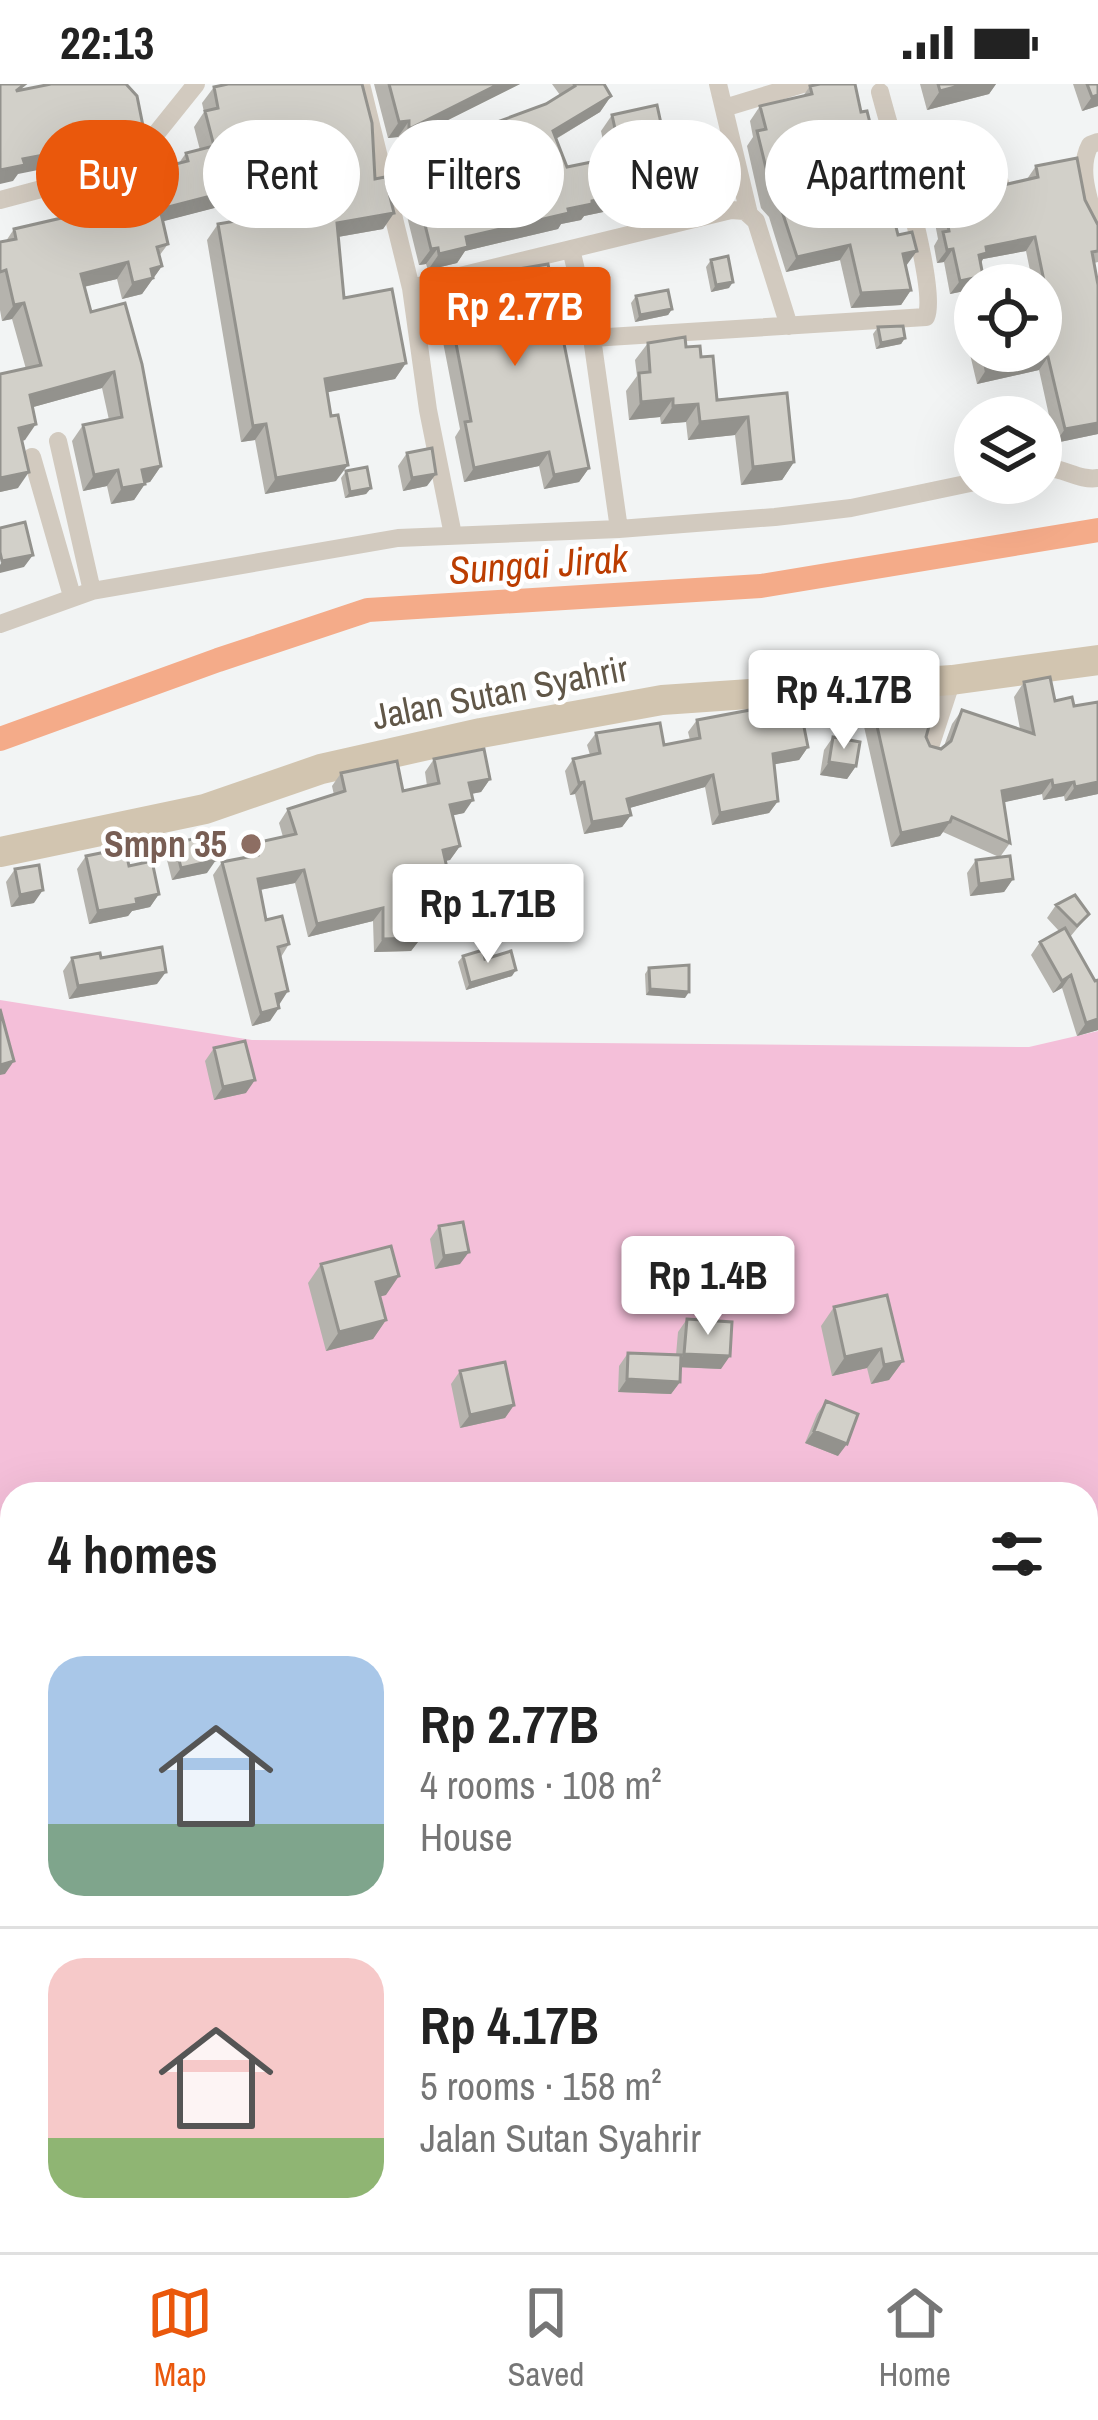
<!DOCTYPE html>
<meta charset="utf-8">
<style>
body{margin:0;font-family:"Archivo Narrow",sans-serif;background:#f2f2f2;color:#222;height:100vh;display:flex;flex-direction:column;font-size:45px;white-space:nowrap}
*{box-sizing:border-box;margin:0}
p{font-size:39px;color:#767676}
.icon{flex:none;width:66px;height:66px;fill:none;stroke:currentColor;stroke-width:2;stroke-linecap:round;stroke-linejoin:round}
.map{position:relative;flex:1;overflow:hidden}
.side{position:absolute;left:0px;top:1398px;width:1098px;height:771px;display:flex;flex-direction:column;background:#fff;border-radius:36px 36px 0 0;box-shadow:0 12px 48px #0002}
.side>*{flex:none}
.top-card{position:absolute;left:36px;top:36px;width:1026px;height:108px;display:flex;gap:24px}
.buttons{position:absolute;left:954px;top:180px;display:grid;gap:24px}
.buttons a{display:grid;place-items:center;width:108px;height:108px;border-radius:50%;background:#fff;box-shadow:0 12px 48px #0002;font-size:60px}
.price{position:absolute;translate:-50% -102px;padding:0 27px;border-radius:12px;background:#fff;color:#222;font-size:39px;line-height:78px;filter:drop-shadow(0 3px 6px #0008)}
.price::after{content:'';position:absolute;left:50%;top:72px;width:36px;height:27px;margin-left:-18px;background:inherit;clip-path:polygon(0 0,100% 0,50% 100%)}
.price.current{background:#ea580c;color:#fff}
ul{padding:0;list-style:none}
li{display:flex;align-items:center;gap:36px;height:300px;padding:0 48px}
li+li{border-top:3px solid #e0e0e0}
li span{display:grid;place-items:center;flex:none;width:336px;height:240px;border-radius:36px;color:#555}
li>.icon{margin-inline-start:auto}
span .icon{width:144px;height:144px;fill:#fffc;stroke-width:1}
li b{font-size:51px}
h2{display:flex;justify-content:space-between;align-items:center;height:144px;padding:0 48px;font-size:51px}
.pill{padding:0 42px;border-radius:54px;background:#fff;box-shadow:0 12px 48px #0002;font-size:42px;line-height:108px}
.pill.current{background:#ea580c;color:#fff}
.status{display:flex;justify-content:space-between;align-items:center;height:84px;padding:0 60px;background:#fff;direction:ltr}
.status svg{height:33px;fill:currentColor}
.tab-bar{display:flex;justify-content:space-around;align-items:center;height:168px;border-top:3px solid #e0e0e0;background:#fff;font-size:33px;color:#767676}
.tab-bar a{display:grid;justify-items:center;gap:6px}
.tab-bar .current{color:#ea580c}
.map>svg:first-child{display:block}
</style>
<div class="status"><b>22:13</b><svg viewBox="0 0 49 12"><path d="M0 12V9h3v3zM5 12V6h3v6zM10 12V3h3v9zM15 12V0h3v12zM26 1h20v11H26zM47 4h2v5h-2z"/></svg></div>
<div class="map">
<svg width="1098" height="2168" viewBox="0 0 1098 2168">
<rect width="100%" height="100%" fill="#f2f4f4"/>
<path fill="#f4bfd9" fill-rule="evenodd" d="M0 916 252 956 1029 963 1098 947V2168H0ZM12 1410H1086V2157H12Z"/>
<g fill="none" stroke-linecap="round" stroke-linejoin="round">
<path stroke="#f4ab89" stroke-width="24" d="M0 655 218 576 368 526 761 502 1098 446"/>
<path stroke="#d2cabf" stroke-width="18" d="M361 0 411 204
M718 0 749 130
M724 24 803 0
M1098 58 1090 61C1076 87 1091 120 1098 147
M0 116 131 81 196 0
M908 121 1000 99
M592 254 926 233C939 205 890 47 880 8
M58 357 92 507
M32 373 72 512
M1041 384C1063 382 1077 397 1098 394
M619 445 592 254 571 165 731 126 745 127 756 137 789 242
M453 451 428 326 411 204 571 165
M0 540 92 507 398 454 619 445 775 433 851 424 975 398
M929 666 952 596"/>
<path stroke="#d2c5b0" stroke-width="30" d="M0 768 205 725 321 685 481 649 662 616 952 596 1098 576"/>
</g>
<path fill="#b5b3ad" d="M362 0 375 95 394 129 383 145 338 153 344 214 406 279 395 295 327 308 336 397 265 410 255 356 241 358 207 156 218 140 297 127 306 114 302 65 263 74 257 113 163 137 168 160 159 172 162 182 142 210 122 215 117 195 84 203 91 228 161 382 150 398 145 399 134 416 111 420 107 402 83 407 72 357 83 341 109 336 102 304 33 323 25 356 22 357 18 404 0 408V290L26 285 12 235 2 237 0 226V158L6 157 14 145 64 134 69 127 114 115 113 109 124 93 179 79 186 69 200 66 194 43 204 28 202 19 214 3Z
M374 0H520L398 61V53L388 54Z
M552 0H604L611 12 600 28 556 55 567 83 607 75 601 47 612 31 665 58 689 97H685L681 103 663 107 656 117 584 132 581 136 561 140 558 145 465 167 457 179 428 186 426 180 419 181 403 116 415 100 421 98 418 79 429 63 546 20 560 11Z
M920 0H996L989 10 927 26Z
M1073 0H1098V22L1082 27Z
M810 2 861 28 911 206 901 221 851 224 840 176 786 188 769 133 761 124 747 62 753 53 750 37 760 22 803 12Z
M1036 82 1085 116 1098 141V178L1094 179 1098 350 1055 359 1039 286 977 300 965 249 975 235V267H1041V201H1033L1026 167 983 175 981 179 983 192 974 205 950 210 944 178 937 179 934 162 938 155 933 129 943 115 1027 95Z
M711 176 729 204 711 208 706 183Z
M443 198 589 384 579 398 544 405 539 382 464 398 455 353 460 345 443 258 432 260 430 240 436 231 433 213Z
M636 212 672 225 668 231 635 238 631 219Z
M878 243 905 254 901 260 876 265 873 250Z
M648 259 686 263 701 273 717 316 787 309 794 378 782 396 741 401 735 351 688 356 686 338 661 340 660 333 629 336 626 307 637 292 635 276Z
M407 369 427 402 403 407 398 382Z
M346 387 371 404 366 410 345 414 341 394Z
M1024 598 1055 617 1074 622 1098 618V710L1065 717 1064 712 1043 716 1042 710 1004 718 1010 759 1000 773 1013 795 1004 808 970 812 967 789 976 776 999 773 943 748 940 752 891 763 863 638 866 621 876 607 904 615 930 662 941 665 944 662 952 640 962 626 1020 645 1014 613Z
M783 627 808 663 799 676 774 680 778 717 769 729 712 741 705 703 629 724 631 731 622 743 584 750 575 710 570 711 565 687 573 675 590 671 587 661 596 649 664 661 690 656 688 648 697 636Z
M833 653 856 682 847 695 820 691 824 666Z
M434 675 490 695 481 708 471 710 464 729 453 731 460 762 450 776 445 777 446 833 420 838 421 854 411 867 374 868 373 837 308 853 295 799 260 806 266 836 289 860 281 873 279 921 270 937 252 942 213 791 222 778 246 773 255 759 283 753 279 739 288 725 334 711 332 702 341 689 403 707 427 702 425 688Z
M175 759 207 789 172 796 166 772Z
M86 772 129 782 159 810 150 823 132 827 128 832 89 840 77 785Z
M15 785 34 819 11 823 6 798Z
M1056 821 1089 830 1070 853 1098 946 1077 952 1062 904 1053 909 1031 871 1040 858 1059 847 1047 834Z
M463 872 485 875 512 892 466 906 458 878Z
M72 874H101L157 900 69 915 63 887Z
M649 884 685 914 646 911 645 890Z
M214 964 246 1009 214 1016 205 977Z
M439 1142 460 1180 435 1185 430 1155Z
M321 1180 386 1211 380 1212 386 1236 373 1255 326 1267 308 1199Z
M834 1223 903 1277 889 1296 871 1300 867 1284 832 1292 821 1242Z
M687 1235 721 1285 681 1283 680 1298 671 1310 618 1308 619 1282 628 1269 676 1271 678 1248Z
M460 1287 514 1321 505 1334 460 1344 451 1300Z
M826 1317 838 1372 805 1359 817 1330Z
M96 2157H131L124 2168H116Z
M232 2157H283L291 2168H225Z
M325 2157H353L343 2168H337Z"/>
<path fill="#93928d" d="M499 0H520L398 61 409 45Z
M966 0H996L989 10 927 26 940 7Z
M1098 11V22L1082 27 1092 13Z
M611 12 600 28 542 63 553 47Z
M409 37 398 53 388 54 399 38Z
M140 46 128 63 57 77 53 83 18 90 13 97 0 100V86L23 75 64 62Z
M313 49 302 65 248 77 260 61Z
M700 80 689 97H685L681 103 663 107 656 117 584 132 581 136 561 140 558 145 465 167 457 179 428 186 439 170 466 153 568 125Z
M269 97 257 113 149 141 160 125Z
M394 129 383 145 326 155 337 139Z
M1035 153 1026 167 983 175 978 183 970 185 986 163Z
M850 161 840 176 786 188 797 173Z
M438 164 426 180 419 181 431 165Z
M953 165 944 178 937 179 947 166Z
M917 167 906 182 903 170Z
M128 178 117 195 70 206 81 190Z
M162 182 142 210 122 215 133 199 151 185Z
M983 192 974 205 950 210 960 197Z
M733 198 729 204 711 208 716 201Z
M911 206 901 221 851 224 861 209Z
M24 219 12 235 2 237 14 221Z
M672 225 668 231 635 238 640 231Z
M453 244 443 258 432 260 442 246Z
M905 254 901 260 876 265 881 259Z
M1048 273 1039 286 977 300 986 286Z
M406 279 395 295 314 311 325 295Z
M114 288 102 304 19 327 30 311Z
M673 315 660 333 629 336 641 318Z
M698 320 686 338 661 340 673 322Z
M748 333 735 351 688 356 700 338Z
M1098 339V350L1055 359 1065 345Z
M36 340 25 356 8 360 19 344Z
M266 340 255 356 241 358 253 342Z
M549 368 539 382 464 398 474 384Z
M794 378 782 396 741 401 753 383Z
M348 381 336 397 265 410 276 394Z
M161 382 150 398 131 402 142 386Z
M589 384 579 398 544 405 554 391Z
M118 386 107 402 83 407 94 391Z
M29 388 18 404 0 408V394Z
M436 390 427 402 403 407 412 394Z
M145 400 134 416 111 420 122 404Z
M371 404 366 410 345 414 350 408Z
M33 471 24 483 0 489V481L2 477Z
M808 663 799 676 765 682 773 670Z
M829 678 856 682 847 695 820 691Z
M713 691 705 703 619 727 627 715Z
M490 695 481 708 460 712 469 699Z
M1052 696 1042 710 992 721 1002 707Z
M584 698 575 710 570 711 579 699Z
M1074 698 1064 712 1043 716 1053 702Z
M1098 698V710L1065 717 1075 703Z
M473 716 464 729 441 734 450 721Z
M778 717 769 729 712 741 720 729Z
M631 731 622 743 584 750 592 738Z
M950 738 940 752 891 763 901 749Z
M460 762 450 776 434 779 443 766Z
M216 776 207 789 172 796 181 784Z
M304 786 295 799 249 808 258 795Z
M1013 795 1004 808 970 812 979 800Z
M43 806 34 819 11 823 20 811Z
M159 810 150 823 132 827 128 832 89 840 98 827 136 815Z
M455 820 446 833 411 840 420 827Z
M383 824 373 837 308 853 317 840Z
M421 854 411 867 374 868 383 855Z
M516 886 512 892 466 906 470 899Z
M166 888 157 900 69 915 78 902Z
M1071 891 1062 904 1053 909 1062 897Z
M650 905 689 908 685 914 646 911Z
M288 907 279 921 276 910Z
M279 924 270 937 252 942 261 929Z
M1098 935V946L1077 952 1086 939Z
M14 977 5 990 0 991V981Z
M255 996 246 1009 214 1016 223 1003Z
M469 1168 460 1180 435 1185 444 1172Z
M399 1192 386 1211 363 1217 376 1198Z
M386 1236 373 1255 326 1267 339 1248Z
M881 1265 867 1284 832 1292 845 1273Z
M684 1270 730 1272 721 1285 675 1283Z
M903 1277 889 1296 871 1300 884 1281Z
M627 1295 680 1298 671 1310 618 1308Z
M514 1321 505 1334 460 1344 470 1331Z
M814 1347 847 1360 838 1372 805 1359Z"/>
<path fill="#d2d0c9" stroke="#93928d" stroke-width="3" d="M0 0H25L16 7 51 0H126L137 12 143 42 140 46 64 62 65 67 23 75 25 81 0 86Z
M228 0H362L372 39 375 95 385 93 394 129 337 139 344 214 392 205 406 279 325 295 331 332 338 331 348 381 276 394 266 340 253 342 218 140 307 125 306 114 319 113 313 49 260 61 269 97 160 125 168 160 157 163 162 182 151 185 153 194 133 199 128 178 81 190 91 228 125 219 142 280 161 382 142 386 145 400 122 404 118 386 94 391 83 341 122 333 114 288 30 311 36 340 19 344 29 388 0 394V290L41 281 24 219 14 221 6 186 0 188V158L16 155 14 145 70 132 69 127 128 112 124 93 188 77 186 69 214 62 205 27 218 24 214 3Z
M389 0H499L409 45V37L399 38Z
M574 0H604L611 12 553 47 567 83 621 72 612 31 657 21 665 58 695 53 700 80 692 82 693 87 665 92 667 101 592 117V120L568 125 569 129 466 153 468 163 439 170 438 164 431 165 415 100 435 95 429 63 546 20 575 2Z
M820 0H855L861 28 867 27 898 151 912 148 917 167 903 170 911 206 861 209 850 161 797 173 779 118 772 109 757 47 766 45 760 22 812 10 810 2Z
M938 0H966L940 7Z
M1087 0H1098V11L1092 13Z
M1077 74 1085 116 1098 141V167L1092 168 1098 201V339L1065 345 1048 273 986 286 982 267H1041V203L1045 202 1035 153 986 163 987 169 979 171 983 192 960 197 953 165 947 166 943 148 949 147 943 115 1038 93 1036 82Z
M728 172 733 198 716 201 711 176Z
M548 180 589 384 554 391 549 368 474 384 465 338 471 337 453 244 442 246 440 226 448 224 443 198Z
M668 206 672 225 640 231 636 212Z
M903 242 905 254 881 259 878 243Z
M685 253 686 263 700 262 701 273 713 272 717 316 787 309 794 378 753 383 748 333 700 338 698 320 673 322V315L641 318 639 289 650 288 648 259Z
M432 364 436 390 412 394 407 369Z
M367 383 371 404 350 408 346 387Z
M25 438 33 471 2 477 0 468V444Z
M1050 593 1055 617 1072 613 1074 622 1098 618V698L1075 703 1074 698 1053 702 1052 696 1002 707 1010 759 952 733 950 738 901 749 873 624 876 607H906L904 615 935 621 926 653 930 662 941 665 951 657 962 626 1034 650 1024 598Z
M782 620 783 627 800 623 808 663 773 670 778 717 720 729 713 691 627 715 631 731 592 738 584 698 579 699 573 675 600 669 596 649 660 639 664 661 700 654 697 636Z
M833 653 860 658 856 682 829 678Z
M484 665 490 695 469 699 473 716 450 721 460 762 443 766 455 820 420 827 421 854 383 855V824L317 840 304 786 258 795 266 836 282 832 289 860 278 863 288 907 276 910 279 924 261 929 222 778 258 771 255 759 296 750 288 725 345 707 341 689 397 677 403 707 439 699 434 675Z
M210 751 216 776 181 784 175 759Z
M125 764 129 782 152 777 159 810 136 815 137 820 98 827 86 772Z
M1010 772 1013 795 979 800 976 776Z
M39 781 43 806 20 811 15 785Z
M1075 811 1089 830 1077 842 1056 821Z
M1065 844 1095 897 1098 896V935L1086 939 1071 891 1062 897 1040 858Z
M162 863 166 888 78 902 72 874 100 869 101 874Z
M483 866 485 875 511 867 516 886 470 899 463 872Z
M689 881V908L650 905 649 884Z
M0 925 14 977 0 981Z
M245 957 255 996 223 1003 214 964Z
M463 1138 469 1168 444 1172 439 1142Z
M391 1162 399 1192 376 1198 386 1236 339 1248 321 1180Z
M887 1211 903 1277 884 1281 881 1265 845 1273 834 1223Z
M687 1235 732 1238 730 1272 684 1270Z
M628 1269 681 1271 680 1298 627 1295Z
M505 1278 514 1321 470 1331 460 1287Z
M826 1317 858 1330 847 1360 814 1347Z
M235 2157H283L291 2168H243Z"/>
<circle fill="#8d6e63" stroke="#fff" stroke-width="4.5" cx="251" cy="760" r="12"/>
<g text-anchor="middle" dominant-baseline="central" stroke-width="9" stroke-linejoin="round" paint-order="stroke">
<g font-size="36" fill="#615748" stroke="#fff">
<text transform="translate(500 608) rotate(-11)">Jalan Sutan Syahrir</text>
</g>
<g font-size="36" font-weight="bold" fill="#785e54" stroke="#fff" text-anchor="end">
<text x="227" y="760">Smpn 35</text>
</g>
<g font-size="39" font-style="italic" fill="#bb3d01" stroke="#fff">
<text transform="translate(538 480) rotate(-4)">Sungai Jirak</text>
</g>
</g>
</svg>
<div class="buttons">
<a><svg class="icon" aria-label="locate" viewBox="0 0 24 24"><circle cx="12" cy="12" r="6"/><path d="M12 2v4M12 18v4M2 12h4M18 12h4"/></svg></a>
<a><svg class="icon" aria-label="layers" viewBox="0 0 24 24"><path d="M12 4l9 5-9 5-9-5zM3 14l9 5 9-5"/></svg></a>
</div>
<b class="price current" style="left:515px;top:285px">Rp 2.77B</b>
<b class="price" style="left:844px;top:668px">Rp 4.17B</b>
<b class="price" style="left:488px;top:882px">Rp 1.71B</b>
<b class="price" style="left:708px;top:1254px">Rp 1.4B</b>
<div class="top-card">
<a class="pill current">Buy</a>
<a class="pill">Rent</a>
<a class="pill">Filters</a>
<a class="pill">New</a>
<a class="pill">Apartment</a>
</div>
<section class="side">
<h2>4 homes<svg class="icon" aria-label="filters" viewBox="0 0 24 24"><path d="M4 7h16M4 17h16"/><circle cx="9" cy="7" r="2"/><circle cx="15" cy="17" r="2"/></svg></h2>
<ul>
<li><span style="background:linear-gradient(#a9c7e8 70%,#7fa58c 0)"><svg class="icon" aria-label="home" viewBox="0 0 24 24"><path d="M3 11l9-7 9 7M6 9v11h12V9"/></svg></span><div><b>Rp 2.77B</b><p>4 rooms · 108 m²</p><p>House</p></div></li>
<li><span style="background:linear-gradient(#f6c9c9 75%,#8fb573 0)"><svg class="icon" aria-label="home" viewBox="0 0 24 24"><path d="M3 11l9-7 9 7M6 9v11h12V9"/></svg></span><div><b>Rp 4.17B</b><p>5 rooms · 158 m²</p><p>Jalan Sutan Syahrir</p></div></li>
</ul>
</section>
</div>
<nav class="tab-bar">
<a class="current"><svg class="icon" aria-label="map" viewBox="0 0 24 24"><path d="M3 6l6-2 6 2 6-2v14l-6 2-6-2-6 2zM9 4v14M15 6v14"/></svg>Map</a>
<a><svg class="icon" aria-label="saved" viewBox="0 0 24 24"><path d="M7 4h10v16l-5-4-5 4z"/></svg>Saved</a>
<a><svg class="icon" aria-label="home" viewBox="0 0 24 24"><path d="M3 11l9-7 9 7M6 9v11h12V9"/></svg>Home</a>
</nav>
